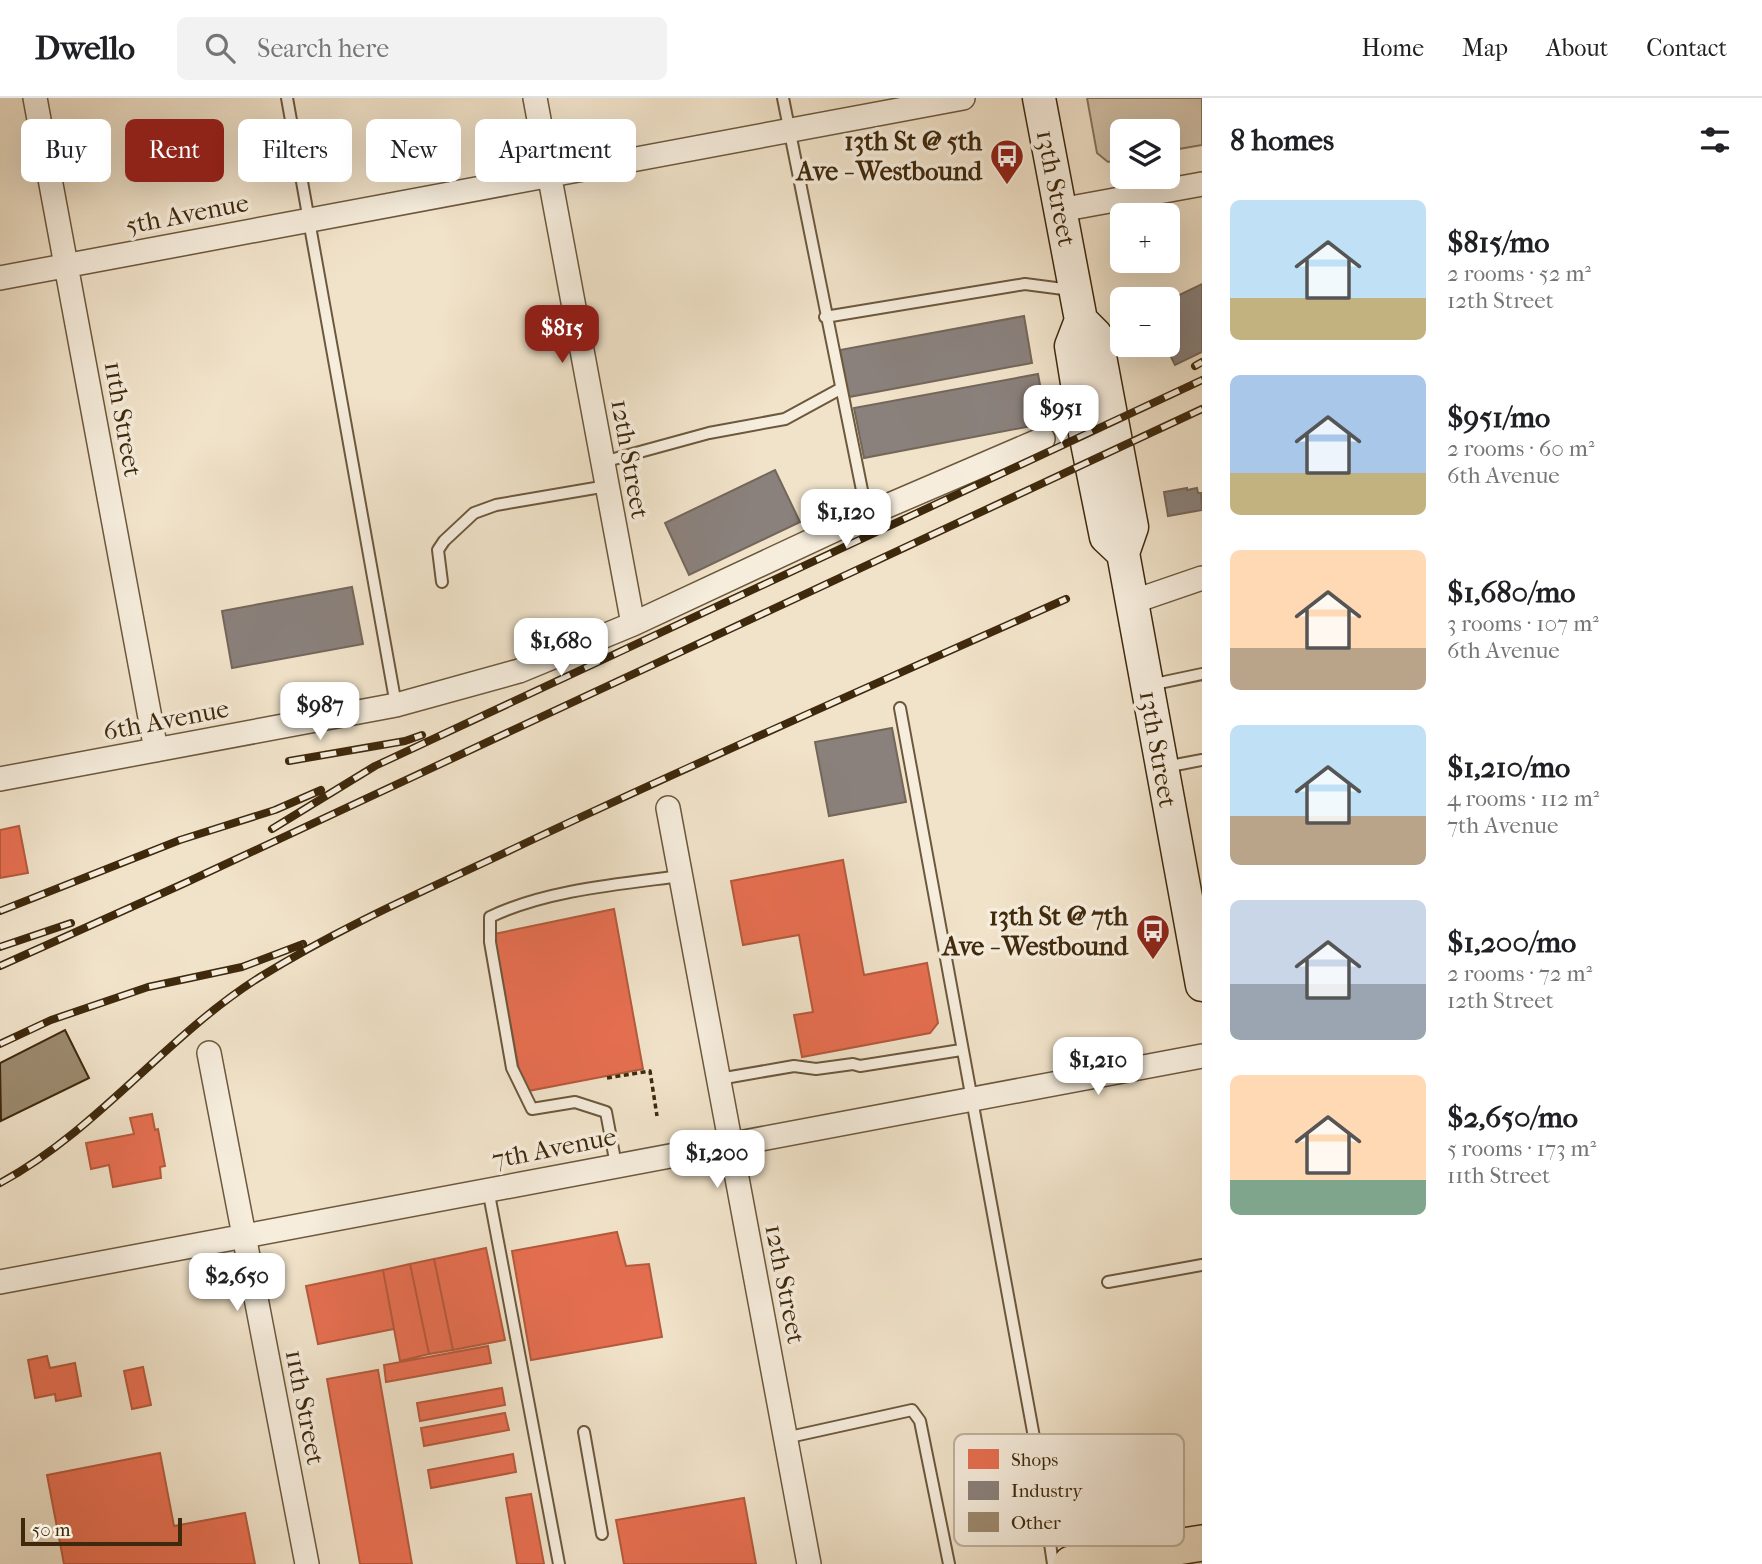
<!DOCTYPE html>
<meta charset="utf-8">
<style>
body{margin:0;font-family:"IM FELL French Canon",serif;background:#f2f2f2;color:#202124;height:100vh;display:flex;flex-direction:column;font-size:26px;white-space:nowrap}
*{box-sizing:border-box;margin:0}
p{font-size:23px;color:#757577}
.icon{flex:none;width:38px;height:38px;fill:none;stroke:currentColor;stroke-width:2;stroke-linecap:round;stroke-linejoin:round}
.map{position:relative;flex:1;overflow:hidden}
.side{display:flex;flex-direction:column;background:#fff;width:560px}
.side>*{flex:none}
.guide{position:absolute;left:21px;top:21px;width:665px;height:63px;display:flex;gap:14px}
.buttons{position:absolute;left:1110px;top:21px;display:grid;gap:14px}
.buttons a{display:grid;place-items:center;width:70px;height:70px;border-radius:10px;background:#fff;box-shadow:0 7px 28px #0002;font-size:35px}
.scale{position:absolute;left:21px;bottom:18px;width:161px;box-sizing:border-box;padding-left:7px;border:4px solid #3f290c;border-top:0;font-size:19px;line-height:24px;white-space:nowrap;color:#3f290c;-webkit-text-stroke:5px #f6eddd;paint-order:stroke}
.price{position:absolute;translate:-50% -60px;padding:0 16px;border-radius:14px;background:#fff;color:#222;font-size:23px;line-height:46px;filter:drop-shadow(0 2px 4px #0008)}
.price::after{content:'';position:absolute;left:50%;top:42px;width:21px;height:16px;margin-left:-10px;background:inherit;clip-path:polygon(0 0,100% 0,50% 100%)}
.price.current{background:#8f2418;color:#fff}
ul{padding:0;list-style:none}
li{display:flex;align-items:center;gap:21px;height:175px;padding:0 28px}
li span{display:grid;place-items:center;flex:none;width:196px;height:140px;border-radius:10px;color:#555}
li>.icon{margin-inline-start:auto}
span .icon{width:84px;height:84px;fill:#fffc;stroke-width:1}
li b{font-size:30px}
h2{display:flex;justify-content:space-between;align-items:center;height:84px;padding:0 28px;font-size:30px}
.tag{padding:0 24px;border-radius:10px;background:#fff;box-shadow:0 7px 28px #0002;font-size:24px;line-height:63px}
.tag.current{background:#8f2418;color:#fff}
header{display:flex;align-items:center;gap:42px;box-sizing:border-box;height:98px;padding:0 35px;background:#fff;border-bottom:2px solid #e0e0e0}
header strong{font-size:33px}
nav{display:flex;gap:38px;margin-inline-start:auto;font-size:24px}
.search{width:490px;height:63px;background:#f2f2f2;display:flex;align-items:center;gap:18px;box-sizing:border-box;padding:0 24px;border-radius:10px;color:#757577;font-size:26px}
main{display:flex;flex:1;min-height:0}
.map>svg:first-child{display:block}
</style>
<header>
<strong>Dwello</strong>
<div class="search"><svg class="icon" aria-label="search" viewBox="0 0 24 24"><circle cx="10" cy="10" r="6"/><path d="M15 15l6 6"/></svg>Search here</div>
<nav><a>Home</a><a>Map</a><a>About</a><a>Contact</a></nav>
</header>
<main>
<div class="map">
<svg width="1202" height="1466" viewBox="0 0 1202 1466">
<rect width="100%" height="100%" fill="#f1e3ca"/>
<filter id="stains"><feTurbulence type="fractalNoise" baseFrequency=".00286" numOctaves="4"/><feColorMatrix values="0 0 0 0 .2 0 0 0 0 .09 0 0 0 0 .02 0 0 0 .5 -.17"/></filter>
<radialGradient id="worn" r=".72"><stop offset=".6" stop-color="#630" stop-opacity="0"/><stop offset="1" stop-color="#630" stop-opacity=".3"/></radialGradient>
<path fill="#d3c3aa" stroke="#89765b" stroke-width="2" d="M1087 0H1202V47L1167 53V33H1122V61L1108 64 1097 55Z"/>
<path fill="#e76f51" stroke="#b55a3c" stroke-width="2" d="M19 728 28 775 0 780V732Z
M843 762 864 877 927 865 938 925 930 935 802 959 794 917 813 914 799 837 743 847 731 783Z
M614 811 643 971 523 994 494 836Z
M152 1016 155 1032 158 1031 165 1068 160 1069 161 1080 113 1089 109 1067 91 1071 86 1045 134 1036 130 1020Z
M617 1134 626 1168 649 1166 662 1239 531 1262 512 1153Z
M486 1150 505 1242 453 1252 434 1161Z
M434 1161 453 1252 429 1256 410 1166Z
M410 1166 429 1256 400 1263 383 1172Z
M383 1172 394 1231 318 1246 306 1188Z
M488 1248 491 1265 386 1284 384 1267Z
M47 1258 50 1270 75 1265 81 1298 56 1303 55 1296 35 1300 28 1262Z
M143 1269 151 1307 132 1311 124 1273Z
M378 1272 412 1466H360L327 1281Z
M502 1290 505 1307 420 1323 417 1305Z
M505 1315 509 1332 424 1348 421 1330Z
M160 1355 174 1428 245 1415 255 1466H64L47 1377Z
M513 1356 516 1374 431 1390 428 1372Z
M531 1396 544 1466H517L506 1400Z
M744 1400 756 1466H624L616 1422Z"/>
<path fill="#8a817c" stroke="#74675a" stroke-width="2" d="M1202 186V254L1175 267 1165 247H1167V203Z
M1024 218 1032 265 849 299 840 252Z
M1130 247H1153L1134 256Z
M1038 276 1047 325 864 360 854 310Z
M775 372 800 424 689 477 665 425Z
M1187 390V392L1197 390 1198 395H1201L1202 412 1168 418 1164 394Z
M352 489 363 546 232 570 222 513Z
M892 630 906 704 829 718 815 644Z"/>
<path fill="#9c8a6f" stroke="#3f290c" stroke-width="2" d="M65 932 89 980 1 1023 0 965Z"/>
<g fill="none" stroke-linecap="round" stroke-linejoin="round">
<g stroke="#6c583c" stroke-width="14">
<path id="lane" d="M287 0 396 607
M783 0 867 417
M825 219 1025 186 1071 192
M603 364 709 335 785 321 840 291
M442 484 438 452 444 443 474 415 496 407 607 388
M1150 587 1202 576
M900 610 1036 1350 1053 1466
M1165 669 1202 662
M719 981 794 968 816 971 853 966 860 968 961 952
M616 1067 606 1014 575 1004 532 1011 512 970 490 844V819C546 792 620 786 681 778
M488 1091 559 1466
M1108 1184 1202 1167
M584 1334 602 1436
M785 1340 912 1312 920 1323 949 1466"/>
</g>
<g stroke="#6c583c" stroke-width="26">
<path id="street" d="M35 0 156 652
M535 0 633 526
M1060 112 1202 86
M0 180 963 0
M1132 504 1202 480
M0 681 396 607 519 573 633 526 873 414 1043 341
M668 710 809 1466
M209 955 307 1466
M0 1184 1202 958"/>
</g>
<g stroke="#3f290c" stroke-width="35">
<path id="secondary" d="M1039 0 1081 222 1071 248 1085 335 1106 439 1123 455
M1081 222 1096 237 1132 429 1123 455 1202 887"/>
</g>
<g stroke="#3f290c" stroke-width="38">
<path id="primary" d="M1071 1466 1202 1445"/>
</g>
<path stroke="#3f290c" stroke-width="3.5" stroke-dasharray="5 3.5" stroke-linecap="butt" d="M607 980 650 973 657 1018"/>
<use href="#lane" stroke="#f6eddd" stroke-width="10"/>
<use href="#street" stroke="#f6eddd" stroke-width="23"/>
<use href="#secondary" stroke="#f6eddd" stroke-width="32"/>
<use href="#primary" stroke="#f1e3ca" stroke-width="35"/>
<g stroke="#3f290c" stroke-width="8">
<path id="rail" d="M1195 268 1202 264
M289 663 405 643 422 637
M272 731 375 668 1202 282
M0 813 180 742 275 712 321 692
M0 849 71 825
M0 868 185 785 1202 311
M0 946 51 922 148 889 242 869 303 846
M0 1085C98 1032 166 938 260 879 347 825 442 785 534 741 710 658 889 580 1066 501"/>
</g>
<use href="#rail" stroke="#f6eddd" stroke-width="5" stroke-dasharray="16" stroke-linecap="butt"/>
</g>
<defs>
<g id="bus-pin" transform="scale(1.75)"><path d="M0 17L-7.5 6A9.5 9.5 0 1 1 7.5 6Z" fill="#8f2418" stroke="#f6eddd"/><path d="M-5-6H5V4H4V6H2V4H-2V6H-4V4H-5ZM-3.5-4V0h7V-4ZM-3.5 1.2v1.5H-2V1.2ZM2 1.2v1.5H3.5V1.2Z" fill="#fff"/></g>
</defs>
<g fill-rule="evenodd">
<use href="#bus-pin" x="1007" y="58"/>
<use href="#bus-pin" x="1153" y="833"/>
</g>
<g text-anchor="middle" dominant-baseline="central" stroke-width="7" stroke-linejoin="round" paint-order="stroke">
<g font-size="26" font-weight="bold" fill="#3f290c" stroke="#f6eddd" text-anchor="end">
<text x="982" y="43">13th St @ 5th<tspan x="982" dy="30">Ave - Westbound</tspan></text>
<text x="1128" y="818">13th St @ 7th<tspan x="1128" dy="30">Ave - Westbound</tspan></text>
</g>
<g font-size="26" fill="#3f290c" stroke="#f6eddd">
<text transform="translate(1056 90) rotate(79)">13th Street</text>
<text transform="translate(187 116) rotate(-11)">5th Avenue</text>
<text transform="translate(123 321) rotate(80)">11th Street</text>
<text transform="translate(630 361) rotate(80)">12th Street</text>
<text transform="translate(166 622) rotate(-11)">6th Avenue</text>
<text transform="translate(1158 651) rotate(80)">13th Street</text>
<text transform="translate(554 1050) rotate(-11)">7th Avenue</text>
<text transform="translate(785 1186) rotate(79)">12th Street</text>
<text transform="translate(305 1309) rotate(79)">11th Street</text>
</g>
</g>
<rect x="954" y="1336" width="230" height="112" rx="10" fill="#f6eddd" stroke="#bfb29e" stroke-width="2"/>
<rect x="968" y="1351" width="31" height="20" fill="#e76f51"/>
<rect x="968" y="1383" width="31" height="19" fill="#8a817c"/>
<rect x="968" y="1414" width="31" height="20" fill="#9c8a6f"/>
<g font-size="19" fill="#3f290c">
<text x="1011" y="1368">Shops</text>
<text x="1011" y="1399">Industry</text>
<text x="1011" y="1431">Other</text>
</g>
<rect width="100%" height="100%" filter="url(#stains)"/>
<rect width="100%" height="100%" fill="url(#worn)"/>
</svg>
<div class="buttons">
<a><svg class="icon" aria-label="layers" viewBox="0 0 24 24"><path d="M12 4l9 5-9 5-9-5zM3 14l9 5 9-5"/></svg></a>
<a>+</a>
<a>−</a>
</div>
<div class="scale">50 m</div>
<b class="price current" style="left:562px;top:267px">$815</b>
<b class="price" style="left:1061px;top:347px">$951</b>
<b class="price" style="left:846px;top:451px">$1,120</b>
<b class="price" style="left:561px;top:580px">$1,680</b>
<b class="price" style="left:320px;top:644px">$987</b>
<b class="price" style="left:1098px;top:999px">$1,210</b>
<b class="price" style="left:717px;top:1092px">$1,200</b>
<b class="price" style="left:237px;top:1215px">$2,650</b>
<div class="guide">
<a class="tag">Buy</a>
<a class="tag current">Rent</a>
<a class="tag">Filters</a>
<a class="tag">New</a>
<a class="tag">Apartment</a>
</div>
</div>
<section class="side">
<h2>8 homes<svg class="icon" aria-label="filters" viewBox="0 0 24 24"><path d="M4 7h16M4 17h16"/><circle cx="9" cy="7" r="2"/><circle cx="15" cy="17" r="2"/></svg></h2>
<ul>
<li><span style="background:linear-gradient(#bfe0f5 70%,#c2b280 0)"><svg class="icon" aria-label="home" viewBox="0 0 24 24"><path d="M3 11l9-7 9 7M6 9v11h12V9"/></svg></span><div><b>$815/mo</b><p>2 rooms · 52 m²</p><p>12th Street</p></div></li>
<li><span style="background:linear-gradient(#a9c7e8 70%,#c2b280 0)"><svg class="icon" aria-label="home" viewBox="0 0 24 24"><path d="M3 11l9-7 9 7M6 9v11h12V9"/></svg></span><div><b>$951/mo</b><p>2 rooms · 60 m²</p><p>6th Avenue</p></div></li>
<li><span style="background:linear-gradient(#ffd9b3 70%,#b9a48a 0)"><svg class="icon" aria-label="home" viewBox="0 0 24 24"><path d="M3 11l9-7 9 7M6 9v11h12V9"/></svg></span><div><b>$1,680/mo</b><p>3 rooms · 107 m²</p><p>6th Avenue</p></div></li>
<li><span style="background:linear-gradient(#bfe0f5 65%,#b9a48a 0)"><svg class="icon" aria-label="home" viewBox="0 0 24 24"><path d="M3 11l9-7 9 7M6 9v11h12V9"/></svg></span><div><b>$1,210/mo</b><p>4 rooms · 112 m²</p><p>7th Avenue</p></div></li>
<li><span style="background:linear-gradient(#c9d6e8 60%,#9aa5b1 0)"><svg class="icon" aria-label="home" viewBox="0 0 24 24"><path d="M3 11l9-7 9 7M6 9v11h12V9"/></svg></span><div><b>$1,200/mo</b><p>2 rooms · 72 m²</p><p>12th Street</p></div></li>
<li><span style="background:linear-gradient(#ffd9b3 75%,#7fa58c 0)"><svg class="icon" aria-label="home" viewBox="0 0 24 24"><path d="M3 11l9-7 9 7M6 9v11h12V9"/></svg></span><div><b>$2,650/mo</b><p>5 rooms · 173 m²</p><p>11th Street</p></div></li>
</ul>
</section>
</main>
